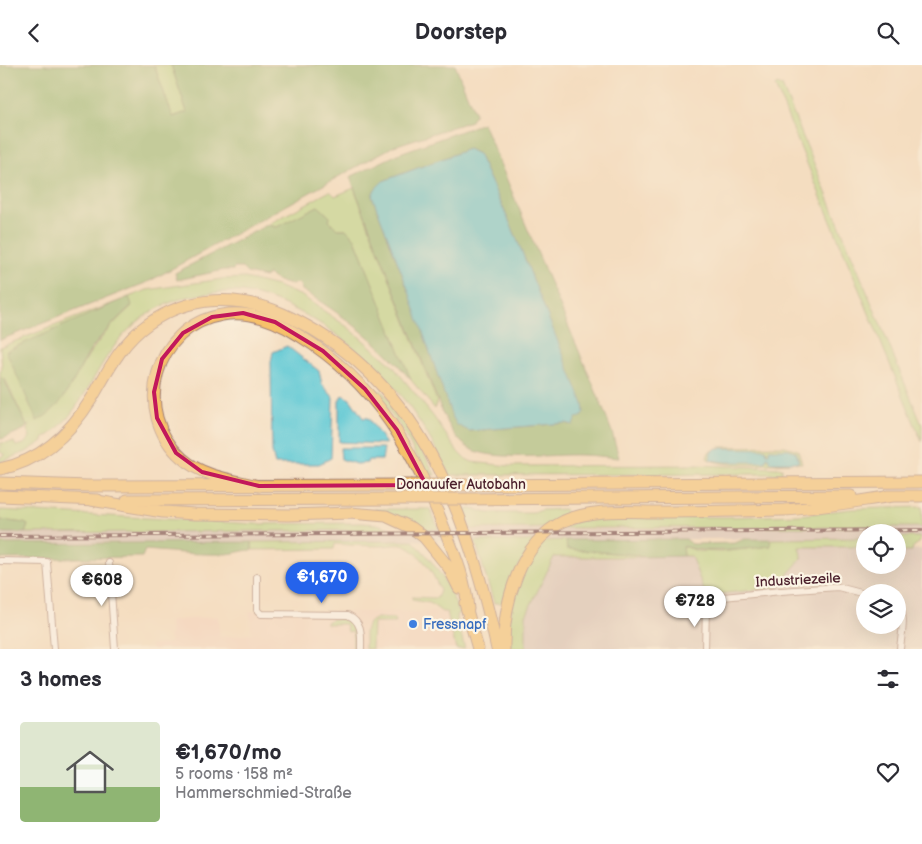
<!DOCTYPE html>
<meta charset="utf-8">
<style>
body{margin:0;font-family:"Balsamiq Sans",sans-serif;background:#f2f2f3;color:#2b2b33;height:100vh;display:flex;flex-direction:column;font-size:19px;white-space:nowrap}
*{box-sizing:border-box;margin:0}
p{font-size:16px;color:#7c7c81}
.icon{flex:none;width:28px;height:28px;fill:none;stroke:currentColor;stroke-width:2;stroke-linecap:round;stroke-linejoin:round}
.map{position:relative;height:584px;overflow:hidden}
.details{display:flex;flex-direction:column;background:#fff;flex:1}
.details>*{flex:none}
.buttons{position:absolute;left:856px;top:459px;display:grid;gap:10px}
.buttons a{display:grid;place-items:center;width:50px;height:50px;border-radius:50%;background:#fff;box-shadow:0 5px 20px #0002;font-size:25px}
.price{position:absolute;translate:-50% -42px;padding:0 11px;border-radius:18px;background:#fff;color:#222;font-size:16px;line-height:32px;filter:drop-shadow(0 1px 2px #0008)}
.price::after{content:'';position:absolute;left:50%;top:30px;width:15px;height:11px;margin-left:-8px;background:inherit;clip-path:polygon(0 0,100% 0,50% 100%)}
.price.selected{background:#2563eb;color:#fff}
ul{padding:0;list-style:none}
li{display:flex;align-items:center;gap:15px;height:125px;padding:0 20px}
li+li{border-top:1px solid #e1e1e2}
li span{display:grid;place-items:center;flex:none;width:140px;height:100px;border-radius:5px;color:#555}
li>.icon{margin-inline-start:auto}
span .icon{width:60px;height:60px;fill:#fffc;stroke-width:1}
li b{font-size:21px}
h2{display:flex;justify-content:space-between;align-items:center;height:60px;padding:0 20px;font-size:21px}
header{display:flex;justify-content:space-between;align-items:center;height:65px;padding:0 20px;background:#fff;font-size:22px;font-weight:600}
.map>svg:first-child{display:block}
</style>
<header><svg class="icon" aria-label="back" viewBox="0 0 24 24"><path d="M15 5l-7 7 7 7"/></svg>Doorstep<svg class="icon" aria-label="search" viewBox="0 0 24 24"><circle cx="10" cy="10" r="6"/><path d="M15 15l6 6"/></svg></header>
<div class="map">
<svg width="922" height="584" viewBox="0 0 922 584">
<rect width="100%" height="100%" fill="#fcf5e5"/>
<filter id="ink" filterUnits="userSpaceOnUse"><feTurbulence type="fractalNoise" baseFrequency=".02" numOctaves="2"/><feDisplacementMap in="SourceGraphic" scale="10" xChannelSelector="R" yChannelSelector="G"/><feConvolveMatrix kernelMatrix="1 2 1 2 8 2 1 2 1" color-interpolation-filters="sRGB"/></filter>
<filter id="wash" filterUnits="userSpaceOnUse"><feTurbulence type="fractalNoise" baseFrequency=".0096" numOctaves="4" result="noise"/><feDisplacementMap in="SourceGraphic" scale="20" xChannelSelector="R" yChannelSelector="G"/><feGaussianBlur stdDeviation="1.12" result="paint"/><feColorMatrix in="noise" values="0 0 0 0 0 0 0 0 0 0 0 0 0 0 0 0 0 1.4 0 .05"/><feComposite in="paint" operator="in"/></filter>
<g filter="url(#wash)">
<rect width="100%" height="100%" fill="#f4ddc0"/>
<path fill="#f5d3c1" d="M249 546 447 547 456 584H151V580L170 578V556L218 551 220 572 252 569Z"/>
<path fill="#d1c0bc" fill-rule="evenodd" d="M922 462V472H898V468H865V473L0 478V468Z
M799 482H865V500H898V486L922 484V584H526V550L554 492 610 493 691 490 707 533 718 529 773 523 778 520 802 493ZM865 528H898V560H865Z"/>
<path fill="#afd680" stroke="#7c7a56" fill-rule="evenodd" d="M154 0H171L187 47 172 52Z
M777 19 782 21 922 360V377L775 21Z
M354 123 437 336 435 344 411 315 355 174 346 164H338L329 156 330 152 318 141 277 162 267 160 330 126 335 131Z
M245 213 277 221 302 231 349 263 392 300 433 351 458 387 464 393 472 397 509 401 695 400 782 403V409L449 410C435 380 419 353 398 327 363 283 298 235 242 227 229 226 217 227 204 229 180 232 154 242 136 258 128 265 119 274 113 283 90 314 77 354 43 374V376L26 387 0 397V392L5 390 0 387V378L14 377 16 381 24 379 30 372 27 365 30 360 27 361 5 314 0 313V307L2 303 0 282 147 225 222 214ZM132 241C106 264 86 290 70 322L6 286Z
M381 325C404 350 421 381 435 410H427L400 361 376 330Z
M785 381 798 385 802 398H796L799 395 795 386 769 385V389H767L766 384V397L767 392H769L770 397 789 398C772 399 718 403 707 393L709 387 720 382Z
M922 442V462L558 463 593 451 726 452 800 450 851 444Z
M374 444H430L439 464 421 465Z
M464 444H472L488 448H533L542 445 565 444 567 451 546 463 471 464Z
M0 445 256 459 362 458 377 459 395 465 25 468 28 460 24 458 0 455Z
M898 472H920V477L913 482 912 486H898Z
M865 473V482H799L802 493 778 520 773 523 718 529 707 533 691 491H684L683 481 698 486 721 487 770 481V474Z
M566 475 567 484 638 490 640 492H554L526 550V584H511C510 573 509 560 510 549 514 526 529 493 544 476Z
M413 476C435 497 449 520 459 548L456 550 465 584H456L447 547H442L430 538 412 535V532L437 533 440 526C435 510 421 488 405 481 398 478 389 481 382 481 366 481 350 480 335 479L334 484 252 485V477Z
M475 476H534L511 514 502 538H494Z
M377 553 395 554 396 558H373L372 584H365C366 570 361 559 377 553Z
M332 554H343L354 559 357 569V584H353V566L348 567 346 559H327V557Z"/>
<path fill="#8bb76e" stroke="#6a6b4c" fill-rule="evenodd" d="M0 0H154L173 52 187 47 171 0H455L475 49 471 56 394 81 148 217 0 275Z
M483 58 600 336 612 367 619 393C606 392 593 390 580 390 553 389 491 397 469 383 457 376 449 361 443 349L350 112 400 88ZM468 84 478 89 512 162 566 298 576 353 569 360 566 358 469 366 409 227 372 131 375 124 383 116Z
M318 141 330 152 329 156 338 164H346L355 174 411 315C381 278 343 250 302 225L299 218C288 221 276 217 269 209L265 212 247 208 242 203H234L233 205H224L177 215 175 208 267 160 277 162Z
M129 232 132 240C118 253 104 267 92 283 74 310 67 341 37 356L6 286Z
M0 313 4 314 27 361 25 364 2 374H0Z
M0 455 24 458 28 460 25 468H0Z
M686 474 692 479 735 478 744 474H770L771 481C741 484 712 490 683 481L684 491 640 492 638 490 567 484 566 475Z
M252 477V485C243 485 234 489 225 489 198 490 171 487 145 485L142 492 0 494V479Z"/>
<path fill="#5bc7d4" stroke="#527380" d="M468 84 478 89 512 162 583 339 584 348 581 352 576 353 573 360 566 358 469 366 457 360 451 349 409 227 372 131 375 124 383 116Z
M287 281 319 306 322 319 333 332 331 393 319 399H275L272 387 271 297 273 287Z
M342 330 350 334 363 353H368L386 379 339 377V336Z
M340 383H384L382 395H368L367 398 356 399 341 394Z
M717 383 766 384 767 389H769V384H789L796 387 799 397H770L769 393 767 392 766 397H726L710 395 711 387Z"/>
</g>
<g filter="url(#ink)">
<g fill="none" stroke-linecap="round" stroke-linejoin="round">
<g stroke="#9f7e76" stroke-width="8">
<path id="street" d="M0 496 47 497 54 584
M109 498 115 584
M257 512V545L261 549 348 550C363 557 361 570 361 584
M898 539C907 551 901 570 900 584
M705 584 706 542 709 537 714 533 781 526 838 522 865 529"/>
</g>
<g stroke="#9f7e76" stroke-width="13">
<path id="highway" d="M0 404C41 396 71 367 92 333 108 306 121 278 148 259 189 230 238 229 283 249 419 310 468 448 497 584
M0 418 89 421 410 420
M448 420 922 417
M259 421C233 415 203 412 182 393 131 348 154 261 222 250 251 245 277 256 300 271 376 318 415 387 446 468 456 492 466 518 468 544
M0 431 98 435
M887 431H922
M468 434 851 431
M91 435 163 447 195 449 289 450 350 448 386 451 412 463 424 472 449 503 459 523
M127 435 414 434
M465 538 478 584
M504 584C503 538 519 478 564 456 593 443 627 447 658 447 700 447 742 446 784 445 820 443 857 436 893 431"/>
</g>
<use href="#street" stroke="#fff" stroke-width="6"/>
<use href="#highway" stroke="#f6c06b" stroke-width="11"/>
<g stroke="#4a1f2b" stroke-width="4">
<path id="rail" d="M0 471 922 465"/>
</g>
<use href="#rail" stroke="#fcf5e5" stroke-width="2" stroke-dasharray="5.5" stroke-linecap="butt"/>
<g stroke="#9f7e76" stroke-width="13" stroke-linecap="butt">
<path id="highway-bridge" d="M410 420H448
M414 434H468"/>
</g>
<use href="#highway-bridge" stroke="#f6c06b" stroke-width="11"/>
</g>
</g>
<path d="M0 0H922V584H0ZM243 248 275 257 323 286 365 324 397 365 426 420 259 421 202 407 176 388 157 353 154 327 162 294 183 268 212 252Z" fill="#f4ddc0" fill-opacity=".55" fill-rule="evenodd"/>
<path fill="none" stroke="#c2185b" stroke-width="4" stroke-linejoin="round" d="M243 248 275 257 323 286 365 324 397 365 426 420 259 421 202 407 176 388 157 353 154 327 162 294 183 268 212 252Z"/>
<circle fill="#3f7fe0" stroke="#fcf5e5" stroke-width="2" cx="413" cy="559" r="5"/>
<g text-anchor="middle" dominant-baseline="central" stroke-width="4.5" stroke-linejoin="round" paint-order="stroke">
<g font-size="14" fill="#4a1f2b" stroke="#fcf5e5">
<text x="461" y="419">Donauufer Autobahn</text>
<text transform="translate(798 515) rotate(-3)">Industriezeile</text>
</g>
<g font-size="14" fill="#366cbe" stroke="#fcf5e5" text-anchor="start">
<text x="423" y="559">Fressnapf</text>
</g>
</g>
</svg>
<div class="buttons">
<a><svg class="icon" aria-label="locate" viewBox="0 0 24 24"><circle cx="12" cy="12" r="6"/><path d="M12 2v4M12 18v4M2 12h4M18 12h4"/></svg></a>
<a><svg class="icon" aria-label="layers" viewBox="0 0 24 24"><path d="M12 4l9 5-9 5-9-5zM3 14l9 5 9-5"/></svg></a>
</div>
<b class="price selected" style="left:322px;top:539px">€1,670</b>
<b class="price" style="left:102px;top:542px">€608</b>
<b class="price" style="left:695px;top:563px">€728</b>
</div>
<section class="details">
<h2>3 homes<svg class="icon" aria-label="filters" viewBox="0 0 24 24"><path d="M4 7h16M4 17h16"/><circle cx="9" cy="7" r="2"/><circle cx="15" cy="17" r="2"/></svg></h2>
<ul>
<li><span style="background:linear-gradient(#dfe7d0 65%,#8fb573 0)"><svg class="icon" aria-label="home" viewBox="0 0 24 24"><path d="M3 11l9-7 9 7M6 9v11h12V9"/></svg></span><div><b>€1,670/mo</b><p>5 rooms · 158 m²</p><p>Hammerschmied-Straße</p></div><svg class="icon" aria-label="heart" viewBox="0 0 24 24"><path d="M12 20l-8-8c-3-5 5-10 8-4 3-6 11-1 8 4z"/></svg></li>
</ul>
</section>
